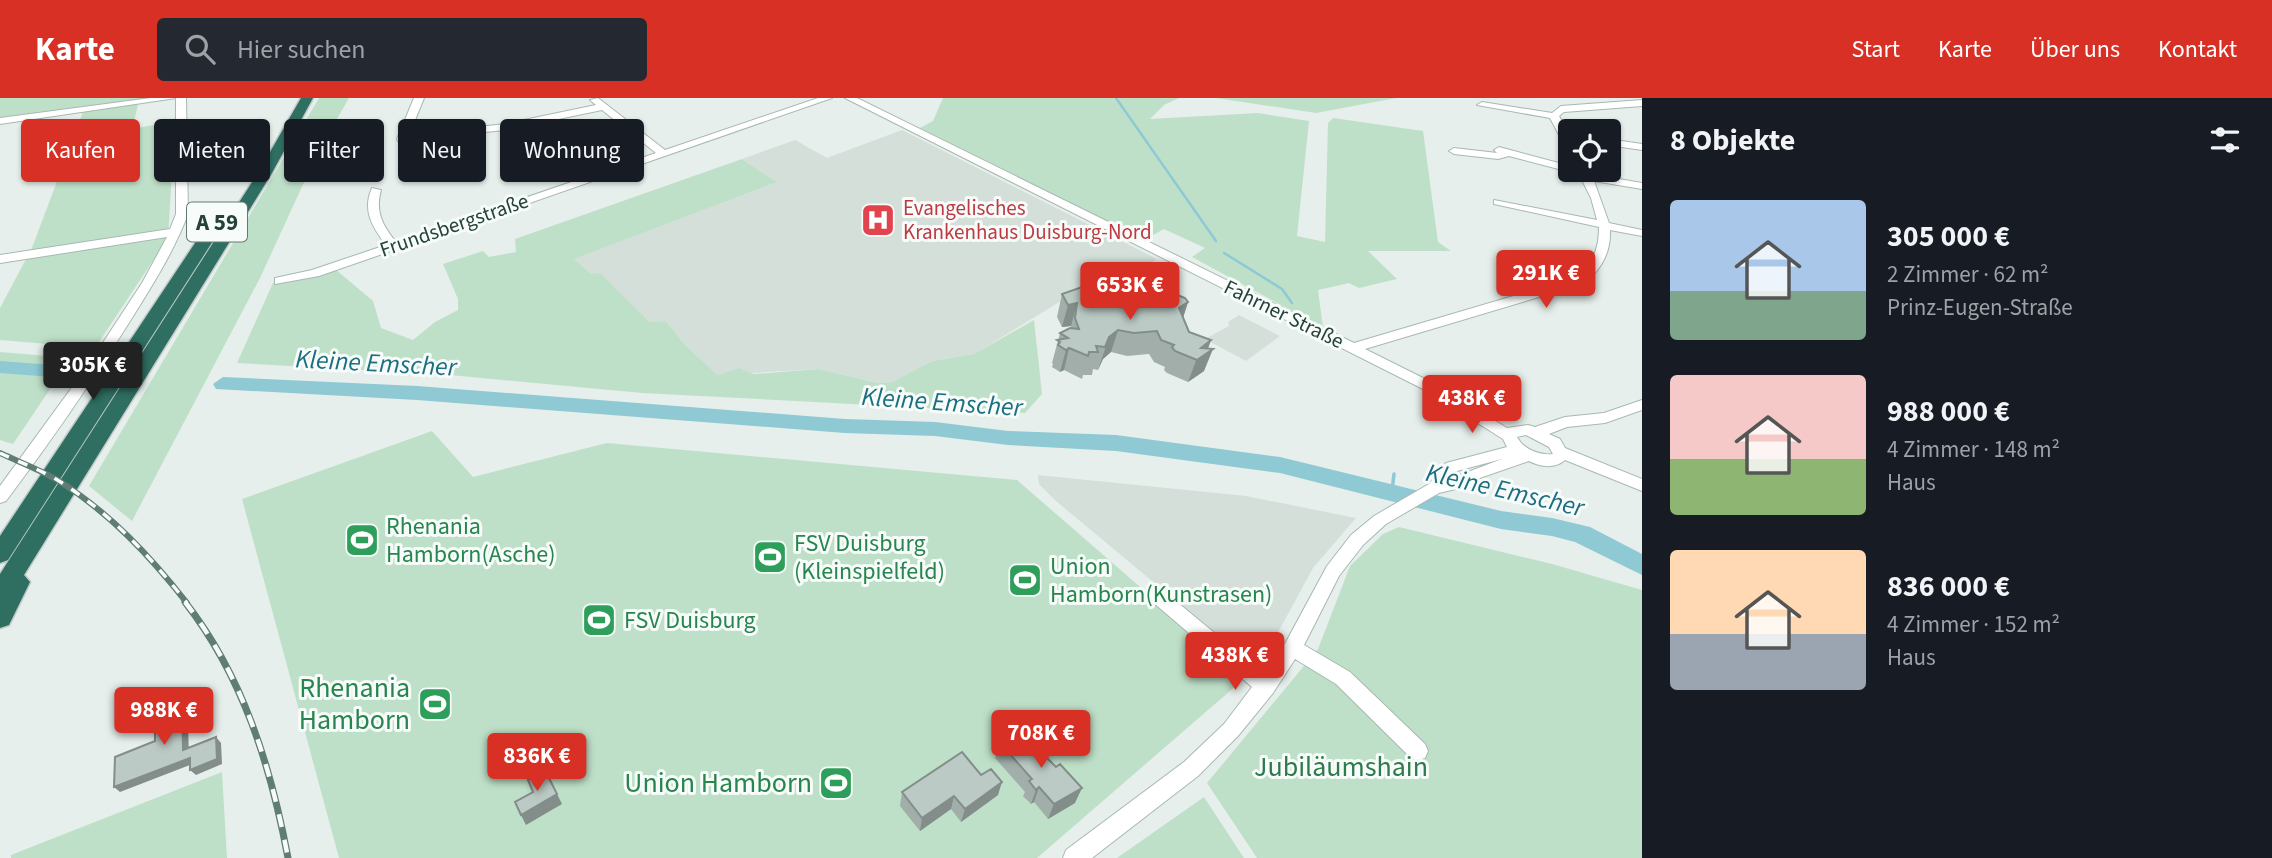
<!DOCTYPE html>
<html lang="de">
<meta charset="utf-8">
<style>
body{margin:0;font-family:"Source Sans 3",sans-serif;background:#242831;color:#f1f3f6;height:100vh;display:flex;flex-direction:column;font-size:26px;white-space:nowrap}
*{box-sizing:border-box;margin:0}
p{font-size:23px;color:#9ea1a6}
.icon{flex:none;width:38px;height:38px;fill:none;stroke:currentColor;stroke-width:2;stroke-linecap:round;stroke-linejoin:round}
.map{position:relative;flex:1;overflow:hidden}
.sheet{display:flex;flex-direction:column;background:#171b24;width:630px}
.sheet>*{flex:none}
.banner{position:absolute;left:21px;top:21px;width:665px;height:63px;display:flex;gap:14px}
.fabs{position:absolute;left:1558px;top:21px;display:grid;gap:14px}
.fabs a{display:grid;place-items:center;width:63px;height:63px;border-radius:7px;background:#171b24;box-shadow:0 2px 5px #0004;font-size:35px}
.price{position:absolute;translate:-50% -60px;padding:0 16px;border-radius:7px;background:#d93025;color:#fff;font-size:23px;line-height:46px;filter:drop-shadow(0 2px 4px #0008)}
.price::after{content:'';position:absolute;left:50%;top:42px;width:21px;height:16px;margin-left:-10px;background:inherit;clip-path:polygon(0 0,100% 0,50% 100%)}
.price.on{background:#222;color:#fff}
ul{padding:0;list-style:none}
li{display:flex;align-items:center;gap:21px;height:175px;padding:0 28px}
li span{display:grid;place-items:center;flex:none;width:196px;height:140px;border-radius:7px;color:#555}
li>.icon{margin-inline-start:auto}
span .icon{width:84px;height:84px;fill:#fffc;stroke-width:1}
li b{font-size:30px}
h2{display:flex;justify-content:space-between;align-items:center;height:84px;padding:0 28px;font-size:30px}
.pill{padding:0 24px;border-radius:7px;background:#171b24;box-shadow:0 2px 5px #0004;font-size:24px;line-height:63px}
.pill.on{background:#d93025;color:#fff}
header{display:flex;align-items:center;gap:42px;box-sizing:border-box;height:98px;padding:0 35px;background:#d93025;color:#fff}
header strong{font-size:33px}
nav{display:flex;gap:38px;margin-inline-start:auto;font-size:24px}
.search{width:490px;height:63px;background:#242831;display:flex;align-items:center;gap:18px;box-sizing:border-box;padding:0 24px;border-radius:7px;color:#9ea1a6;font-size:26px}
main{display:flex;flex:1;min-height:0}
.map>svg:first-child{display:block}
</style>
<header>
<strong>Karte</strong>
<div class="search"><svg class="icon" aria-label="search" viewBox="0 0 24 24"><circle cx="10" cy="10" r="6"/><path d="M15 15l6 6"/></svg>Hier suchen</div>
<nav><a>Start</a><a>Karte</a><a>Über uns</a><a>Kontakt</a></nav>
</header>
<main>
<div class="map">
<svg width="1642" height="760" viewBox="0 0 1642 760">
<rect width="100%" height="100%" fill="#e6efeb"/>
<path fill="#d4dfda" d="M902 32 1157 161 1085 204 1061 203 974 256 932 263 892 284 878 285 818 271 718 277 685 247 666 223 650 224 600 176H591L573 161 777 84 742 61 795 42 827 60Z
M1239 217 1280 238 1246 263 1205 241 1229 228 1228 224Z
M1038 377 1246 398 1356 420 1313 470 1275 540 1253 567 1056 403 1039 386Z"/>
<path fill="#bfe0c8" d="M0 0H158L139 3 132 31 175 23 168 140 95 250 0 242V210L32 150 84 11 0 22Z
M319 0H349L318 54 260 180 132 423 89 388Z
M943 0H1179L1164 7 1150 21 1258 15 1309 23 1297 138 1325 144 1328 25 1333 20 1423 33 1438 144 1451 153H1368L1397 181 1359 190 1349 185 1318 192 1323 230 1192 159 1205 150 1164 131 1144 142 920 30 933 23Z
M1216 0H1396L1316 15Z
M742 61 777 84 574 161 591 176 600 175 650 224 666 223 685 247 718 277 739 270 754 276 818 271 878 285 892 284 932 263 974 256 1034 222 1042 296 1025 315 642 295 450 277 237 265 273 185 303 181 335 171 373 203 381 230 413 242 435 224 458 212V201L443 166 483 153 489 159 516 154 515 141Z
M0 254 71 260 13 346 0 342Z
M432 333 473 379 607 345 1017 382 1245 580 1037 760H339L242 401Z
M1399 429 1552 466 1642 492V760H1257L1207 685 1318 551 1350 468 1383 436Z
M222 674 227 760H11V757Z
M1204 699 1244 760H1117Z"/>
<g fill="none" stroke-linecap="round" stroke-linejoin="round">
<path stroke="#8ec9d4" stroke-width="2.5" d="M1116 0 1216 143
M1224 155 1282 191 1292 205"/>
<path stroke="#8ec9d4" stroke-width="3.5" d="M1392 393 1394 376"/>
<path fill="#8ec9d4" fill-rule="evenodd" d="M0 263 66 268 76 274 66 280 0 275Z
M223 279 417 288 845 321 935 324 1008 333 1116 337 1280 359 1501 413 1552 420 1590 429 1642 456V477L1575 444 1552 438 1501 431 1280 375 1116 353 1008 347 935 338 845 335 417 302 216 291 213 286Z"/>
<g stroke="#a8b8b2" stroke-width="2">
<path id="minor" d="M151 0H186L188 116C173 156 150 191 127 228 89 288 49 346 6 403L0 405V388L89 266 142 185 167 139 0 165V157L170 131 176 116V0L0 26V20Z
M414 0H424L409 37 505 26 596 7 590 2 598 0 665 52 818 0H832L319 178 275 186V180L312 172 386 147C372 129 362 112 372 90L381 92C375 113 382 127 396 144L656 55 602 12 505 32 398 43 397 41Z
M845 0H857L1354 245 1578 179C1593 164 1599 151 1599 129L1494 106V102L1597 122 1591 100 1577 72H1587L1590 76 1642 85V91L1594 83 1609 125 1642 132V138L1610 132C1611 154 1602 169 1586 185L1365 251 1435 286 1507 330 1528 327 1535 329 1565 319 1604 315 1642 302V312L1605 325 1567 329 1549 336 1560 341 1565 350 1642 381V393L1565 362C1555 371 1540 369 1529 363L1474 382 1460 390 1439 395 1386 426 1363 447 1339 478 1304 547 1350 574 1425 646 1428 653 1425 660 1418 662 1411 660 1336 586 1295 561 1273 595 1238 638 1198 678 1092 760H1063L1066 752 1184 664 1224 626 1252 589 1148 500 1145 495 1148 490 1154 488 1160 490 1263 575 1286 544 1327 468 1351 437 1374 418 1429 386 1446 365 1507 349 1503 341 1425 292ZM1526 337 1549 349 1553 356C1540 358 1523 351 1517 339ZM1502 361 1452 380 1457 373Z
M1642 2V8L1564 14 1559 18 1570 38V51L1565 48 1550 20 1477 7 1482 4 1552 15 1561 8Z
M1608 41 1642 46V52L1608 47Z
M1499 49 1570 68V72H1575L1570 74 1509 58 1498 61 1454 56 1449 53 1454 50 1497 55 1494 52Z"/>
</g>
<g stroke="#c2cac8" stroke-width="3">
<path id="highway" d="M301 0H313L272 75 24 477 30 484 9 527 0 530V476L258 75Z
M223 110 231 115 8 462 0 465V438L215 115Z"/>
</g>
<use href="#minor" fill="#fff" fill-rule="evenodd"/>
<use href="#highway" fill="#2f6f62" fill-rule="evenodd"/>
<g stroke="#5f7d75" stroke-width="6">
<path id="rail-far1" d="M0 355C19 364 41 372 59 383 110 415 150 458 187 505"/>
</g>
<g stroke="#5f7d75" stroke-width="7">
<path id="rail" d="M185 504C243 578 271 669 288 760"/>
</g>
<use href="#rail-far1" stroke="#f7fbf9" stroke-width="3.5" stroke-dasharray="10" stroke-linecap="butt"/>
<use href="#rail" stroke="#f7fbf9" stroke-width="4.5" stroke-dasharray="13" stroke-linecap="butt"/>
</g>
<path fill="#a1aea9" d="M1158 189 1188 204 1183 220 1189 234 1211 242 1208 250 1204 273 1188 284 1167 275 1164 272 1165 269 1154 264 1149 256 1127 258 1111 254 1103 261 1098 272 1093 271 1092 277H1083L1082 281 1064 272 1060 274 1052 269 1053 266 1052 265 1060 235 1071 230V228L1062 229 1057 219 1062 196 1104 201 1117 209 1134 210 1145 204 1147 197 1151 198 1152 194 1156 195Z
M1000 645 1075 705 1048 721 1034 704 1031 706 1023 698 1025 694 995 660Z
M902 694 998 697 961 724 951 711 920 733 900 708Z"/>
<path fill="#838d89" d="M1188 204 1181 226 1179 210Z
M1077 205 1071 228 1062 229 1068 207Z
M1118 232 1111 254 1103 261 1098 272 1109 239Z
M1211 242 1206 256 1213 251 1204 273 1188 284 1201 250Z
M1069 250 1064 272 1060 274 1066 252Z
M182 596 187 601 189 657 183 652Z
M216 639 221 645 222 666 196 677 190 672Z
M190 660 195 665 120 694 114 689Z
M1002 684 998 697 961 724 965 711Z
M1039 689 1034 704 1031 706 1036 692Z
M1082 690 1075 705 1048 721 1054 706Z
M557 696 562 706 526 727 521 717Z
M954 698 951 711 920 733 922 720Z"/>
<path fill="#bbcac4" stroke="#838d89" stroke-width="2" d="M1085 188 1105 197 1102 199 1117 209 1134 210 1147 203V197L1152 198V194L1162 196 1158 189 1185 200 1188 204 1179 210 1189 234 1211 242 1201 250 1213 251 1197 262 1175 253 1172 249 1174 247 1161 242 1157 233 1134 235 1118 232 1109 239 1105 249 1096 248 1098 254H1089L1088 258 1069 250 1066 252 1058 247 1060 244 1057 242 1068 240 1060 235 1070 230 1079 231 1075 220 1077 205 1068 207 1062 196Z
M182 596 183 652 216 639 217 661 190 672V660L114 689 115 659 155 643V606Z
M1016 633 1038 657 1042 655 1056 669 1060 666 1082 690 1054 706 1039 689 1036 692 1029 683 1032 681 1000 645Z
M962 654 981 677 991 671 1002 684 965 711 954 698 922 720 902 694Z
M545 672 557 696 521 717 515 704 533 694 528 682Z"/>
<defs>
<g id="hospital-square" transform="scale(1.75)"><rect x="-9" y="-9" width="18" height="18" rx="4" fill="#e0444e" stroke="#f7fbf9"/><path d="M-5-5h3v3.5h4V-5h3V5h-3V1.5h-4V5h-3Z" fill="#fff"/></g>
<g id="stadium-square" transform="scale(1.75)"><rect x="-9" y="-9" width="18" height="18" rx="4" fill="#2e9e5b" stroke="#f7fbf9"/><path d="M0-5a6.5 5 0 1 0 0 10a6.5 5 0 1 0 0-10ZM-3.5-1.8h7v3.6h-7Z" fill="#fff"/></g>
</defs>
<g fill-rule="evenodd">
<use href="#hospital-square" x="878" y="122"/>
<use href="#stadium-square" x="362" y="442"/>
<use href="#stadium-square" x="770" y="459"/>
<use href="#stadium-square" x="1025" y="482"/>
<use href="#stadium-square" x="599" y="522"/>
<use href="#stadium-square" x="435" y="606"/>
<use href="#stadium-square" x="836" y="685"/>
</g>
<g text-anchor="middle" dominant-baseline="central" stroke-width="6" stroke-linejoin="round" paint-order="stroke">
<g font-size="21" fill="#be3a42" stroke="#f7fbf9" text-anchor="start">
<text x="903" y="110">Evangelisches<tspan x="903" dy="24">Krankenhaus Duisburg-Nord</tspan></text>
</g>
<g font-size="21" fill="#24423a" stroke="#f7fbf9">
<text transform="translate(454 127) rotate(-19)">Frundsbergstraße</text>
<text transform="translate(1284 216) rotate(26)">Fahrner Straße</text>
</g>
<rect fill="#f7fbf9" stroke="#637a73" stroke-width="2" x="187" y="104.5" width="60" height="39" rx="5"/>
<g font-size="23" font-weight="bold" fill="#24423a">
<text x="217" y="124">A 59</text>
</g>
<g font-size="24" fill="#27864d" stroke="#f7fbf9" text-anchor="start">
<text x="386" y="428">Rhenania<tspan x="386" dy="28">Hamborn(Asche)</tspan></text>
<text x="794" y="445">FSV Duisburg<tspan x="794" dy="28">(Kleinspielfeld)</tspan></text>
<text x="1050" y="468">Union<tspan x="1050" dy="28">Hamborn(Kunstrasen)</tspan></text>
<text x="624" y="522">FSV Duisburg</text>
</g>
<g font-size="26" font-style="italic" fill="#1c6f80" stroke="#f7fbf9">
<text transform="translate(376 265) rotate(3)">Kleine Emscher</text>
<text transform="translate(942 304) rotate(4)">Kleine Emscher</text>
<text transform="translate(1505 392) rotate(13)">Kleine Emscher</text>
</g>
<g font-size="28" fill="#27864d" stroke="#f7fbf9" text-anchor="end">
<text x="410" y="590">Rhenania<tspan x="410" dy="32">Hamborn</tspan></text>
<text x="812" y="685">Union Hamborn</text>
</g>
<g font-size="28" fill="#2d7a4b" stroke="#f7fbf9">
<text x="1341" y="669">Jubiläumshain</text>
</g>
</g>
</svg>
<div class="fabs">
<a><svg class="icon" aria-label="locate" viewBox="0 0 24 24"><circle cx="12" cy="12" r="6"/><path d="M12 2v4M12 18v4M2 12h4M18 12h4"/></svg></a>
</div>
<b class="price" style="left:1546px;top:212px">291K €</b>
<b class="price" style="left:1130px;top:224px">653K €</b>
<b class="price on" style="left:93px;top:304px">305K €</b>
<b class="price" style="left:1472px;top:337px">438K €</b>
<b class="price" style="left:1235px;top:594px">438K €</b>
<b class="price" style="left:164px;top:649px">988K €</b>
<b class="price" style="left:1041px;top:672px">708K €</b>
<b class="price" style="left:537px;top:695px">836K €</b>
<div class="banner">
<a class="pill on">Kaufen</a>
<a class="pill">Mieten</a>
<a class="pill">Filter</a>
<a class="pill">Neu</a>
<a class="pill">Wohnung</a>
</div>
</div>
<section class="sheet">
<h2>8 Objekte<svg class="icon" aria-label="filters" viewBox="0 0 24 24"><path d="M4 7h16M4 17h16"/><circle cx="9" cy="7" r="2"/><circle cx="15" cy="17" r="2"/></svg></h2>
<ul>
<li><span style="background:linear-gradient(#a9c7e8 65%,#7fa58c 0)"><svg class="icon" aria-label="home" viewBox="0 0 24 24"><path d="M3 11l9-7 9 7M6 9v11h12V9"/></svg></span><div><b>305 000 €</b><p>2 Zimmer · 62 m²</p><p>Prinz-Eugen-Straße</p></div></li>
<li><span style="background:linear-gradient(#f6c9c9 60%,#8fb573 0)"><svg class="icon" aria-label="home" viewBox="0 0 24 24"><path d="M3 11l9-7 9 7M6 9v11h12V9"/></svg></span><div><b>988 000 €</b><p>4 Zimmer · 148 m²</p><p>Haus</p></div></li>
<li><span style="background:linear-gradient(#ffd9b3 60%,#9aa5b1 0)"><svg class="icon" aria-label="home" viewBox="0 0 24 24"><path d="M3 11l9-7 9 7M6 9v11h12V9"/></svg></span><div><b>836 000 €</b><p>4 Zimmer · 152 m²</p><p>Haus</p></div></li>
</ul>
</section>
</main>
